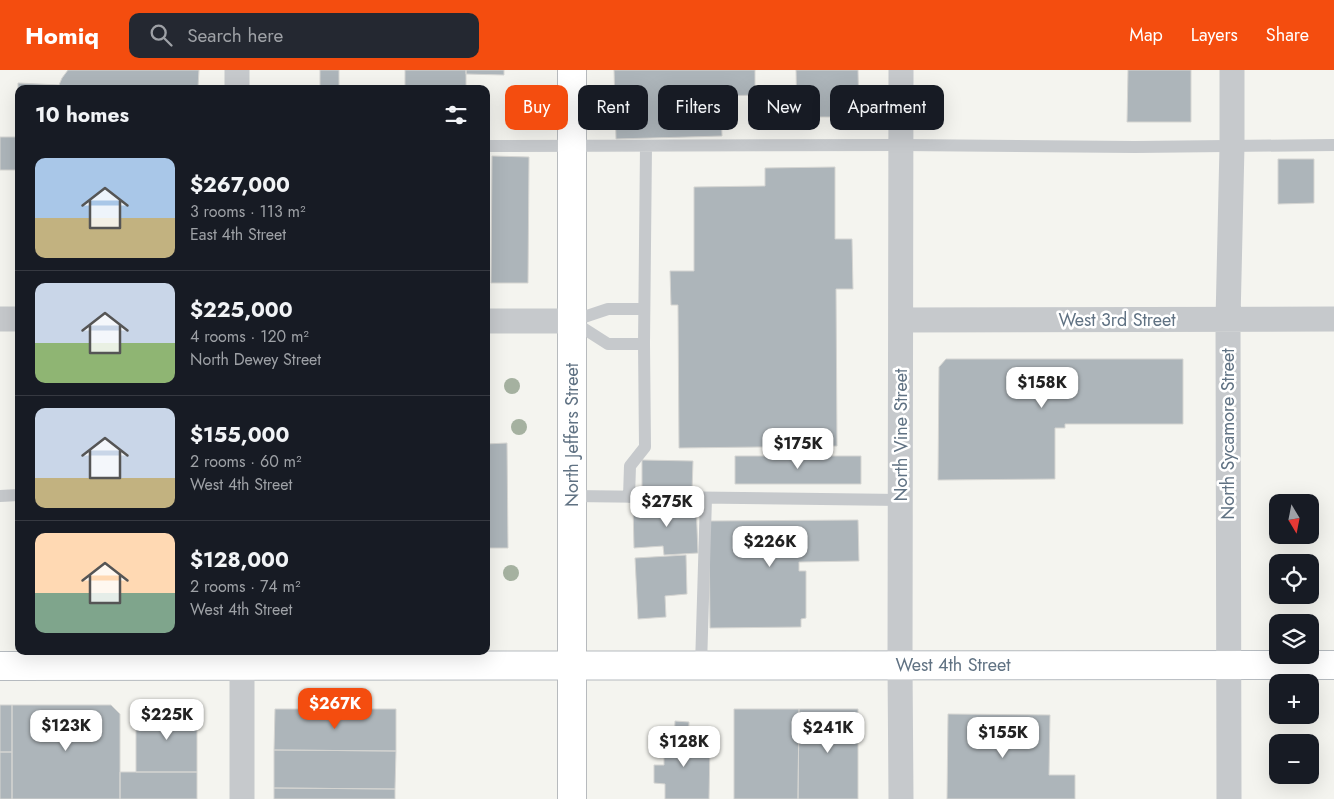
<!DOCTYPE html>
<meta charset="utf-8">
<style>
body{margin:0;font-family:Jost,sans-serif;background:#242831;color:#f1f3f6;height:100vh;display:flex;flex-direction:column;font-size:19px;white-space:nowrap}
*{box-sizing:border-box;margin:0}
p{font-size:16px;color:#9ea1a6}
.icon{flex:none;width:28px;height:28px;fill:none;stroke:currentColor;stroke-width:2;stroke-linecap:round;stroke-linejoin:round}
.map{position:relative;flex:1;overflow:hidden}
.details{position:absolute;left:15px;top:15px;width:475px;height:570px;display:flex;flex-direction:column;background:#171b24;border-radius:10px;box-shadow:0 5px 20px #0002}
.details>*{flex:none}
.banner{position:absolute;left:505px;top:15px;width:475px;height:45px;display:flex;gap:10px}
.needle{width:32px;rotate:170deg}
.fabs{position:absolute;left:1269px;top:424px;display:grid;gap:10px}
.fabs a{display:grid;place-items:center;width:50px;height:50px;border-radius:10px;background:#171b24;box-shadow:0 5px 20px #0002;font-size:25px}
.price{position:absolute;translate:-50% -42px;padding:0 11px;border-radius:10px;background:#fff;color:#222;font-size:16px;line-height:32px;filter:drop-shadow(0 1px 2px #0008)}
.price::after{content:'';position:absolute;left:50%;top:30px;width:15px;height:11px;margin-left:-8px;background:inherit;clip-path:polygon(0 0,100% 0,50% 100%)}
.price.current{background:#f44d0f;color:#fff}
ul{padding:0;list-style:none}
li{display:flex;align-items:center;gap:15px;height:125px;padding:0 20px}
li+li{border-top:1px solid #363941}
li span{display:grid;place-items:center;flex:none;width:140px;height:100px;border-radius:10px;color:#555}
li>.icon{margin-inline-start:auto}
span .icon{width:60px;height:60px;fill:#fffc;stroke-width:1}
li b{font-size:21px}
h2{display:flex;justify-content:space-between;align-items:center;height:60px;padding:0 20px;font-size:21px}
.pill{padding:0 18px;border-radius:10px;background:#171b24;box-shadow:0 5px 20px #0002;font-size:18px;line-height:45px}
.pill.current{background:#f44d0f;color:#fff}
header{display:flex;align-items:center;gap:30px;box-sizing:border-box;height:70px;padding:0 25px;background:#f44d0f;color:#fff}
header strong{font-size:24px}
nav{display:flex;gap:28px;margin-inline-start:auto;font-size:18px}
.search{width:350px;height:45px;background:#242831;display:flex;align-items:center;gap:12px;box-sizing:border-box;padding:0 18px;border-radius:10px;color:#9ea1a6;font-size:19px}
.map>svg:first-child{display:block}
</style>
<header>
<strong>Homiq</strong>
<div class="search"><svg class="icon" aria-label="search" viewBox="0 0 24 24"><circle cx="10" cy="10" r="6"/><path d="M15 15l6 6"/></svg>Search here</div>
<nav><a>Map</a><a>Layers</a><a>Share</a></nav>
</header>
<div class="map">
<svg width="1334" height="729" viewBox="0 0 1334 729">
<rect width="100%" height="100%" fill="#f4f4ef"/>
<path fill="#adb5ba" stroke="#d5d5d2" d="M68 0H199L198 17 122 18V19H19V136H17L18 13 59 15 62 8Z
M320 0H339V19H320Z
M405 0H466V19H405Z
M466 0H504V5L466 4Z
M614 0H755V25L721 26 722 66 616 69Z
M796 0H858L859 47H797Z
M1128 0H1191V52H1127Z
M0 67H18V100H0Z
M492 86 529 87 528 213H491Z
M1278 89H1314V133L1278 134Z
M835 97V169H852L853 219H836L837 376 679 378 678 235H671L670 201H694V117L765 116V98Z
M946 289H1183V354H1065V358H1055V409L938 410 939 297Z
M507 373 508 478H486V374Z
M735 386H861V414H735Z
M642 390 693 391 692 421H642Z
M696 433 698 483 664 485 663 476 634 478 633 436Z
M858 450 859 491 799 492V501H806V548L801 549V557L710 558 709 451Z
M686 485 687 524 665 526 666 547 638 549 635 488Z
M0 635H12V682H0Z
M12 635H111L120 644V729H12Z
M275 639H396V681L274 680Z
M734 639H799L798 729H734Z
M799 639H858V729H798Z
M197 640V702H136V641Z
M948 644 1050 645 1049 705H1075V729H947Z
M675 651 689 652 688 677 710 678 709 729H665V714L654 713V695H664V675L674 676Z
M274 680 396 681 395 719 274 718Z
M0 682H12V729H0Z
M120 702H197V729H120Z
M274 718 395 719V729H274Z"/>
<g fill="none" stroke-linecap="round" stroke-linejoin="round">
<g stroke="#b5babf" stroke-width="30">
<path id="secondary" d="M0 596 1334 595"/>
</g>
<g stroke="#b7babd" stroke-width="30">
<path id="trunk" d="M572 0V729"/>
</g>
<path stroke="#c6c9cc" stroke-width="12" d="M486 76 901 75 1135 77 1334 75
M572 251 608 274H644
M572 251 608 239H644
M0 426 19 425
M572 426 901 430
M629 427 630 396 645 377 644 274 646 76
M701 596 706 428"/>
<path stroke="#c6c9cc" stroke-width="25" d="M237 0V19
M0 249H19
M901 250 1334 249
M486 251H572
M242 729V581
M901 729 900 595 901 0
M1229 729 1228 250 1232 76V0"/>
<use href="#secondary" stroke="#fff" stroke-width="28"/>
<use href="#trunk" stroke="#fff" stroke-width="28"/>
</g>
<g fill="#a5b1a0">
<circle cx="512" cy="316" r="8"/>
<circle cx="519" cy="357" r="8"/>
<circle cx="511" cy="503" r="8"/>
</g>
<g text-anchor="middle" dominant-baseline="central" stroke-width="5" stroke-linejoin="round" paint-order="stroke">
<g font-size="18" fill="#607283" stroke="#fff">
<text x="1117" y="250">West 3rd Street</text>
<text transform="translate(1228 364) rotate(-90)">North Sycamore Street</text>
<text transform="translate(572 365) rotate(-90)">North Jeffers Street</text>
<text transform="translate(901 365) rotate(-90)">North Vine Street</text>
<text x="953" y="595">West 4th Street</text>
</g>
</g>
</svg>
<div class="fabs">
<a><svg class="needle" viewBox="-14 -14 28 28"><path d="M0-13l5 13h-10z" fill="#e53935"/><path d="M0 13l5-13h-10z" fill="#9ea1a6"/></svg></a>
<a><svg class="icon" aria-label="locate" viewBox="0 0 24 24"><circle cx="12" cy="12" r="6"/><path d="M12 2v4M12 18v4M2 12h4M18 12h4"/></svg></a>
<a><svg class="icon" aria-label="layers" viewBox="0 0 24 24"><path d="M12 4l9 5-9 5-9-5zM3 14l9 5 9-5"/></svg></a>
<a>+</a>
<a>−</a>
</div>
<b class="price" style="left:1042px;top:339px">$158K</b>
<b class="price" style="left:798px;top:400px">$175K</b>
<b class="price" style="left:667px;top:458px">$275K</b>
<b class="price" style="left:770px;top:498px">$226K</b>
<b class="price current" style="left:335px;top:660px">$267K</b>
<b class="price" style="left:167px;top:671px">$225K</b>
<b class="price" style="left:66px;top:682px">$123K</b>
<b class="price" style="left:828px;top:684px">$241K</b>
<b class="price" style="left:1003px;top:689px">$155K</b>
<b class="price" style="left:684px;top:698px">$128K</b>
<div class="banner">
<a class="pill current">Buy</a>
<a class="pill">Rent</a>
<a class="pill">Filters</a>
<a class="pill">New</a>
<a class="pill">Apartment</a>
</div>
<section class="details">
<h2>10 homes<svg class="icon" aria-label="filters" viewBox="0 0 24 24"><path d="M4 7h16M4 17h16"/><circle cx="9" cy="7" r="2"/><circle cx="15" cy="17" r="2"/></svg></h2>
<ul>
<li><span style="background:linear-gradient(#a9c7e8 60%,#c2b280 0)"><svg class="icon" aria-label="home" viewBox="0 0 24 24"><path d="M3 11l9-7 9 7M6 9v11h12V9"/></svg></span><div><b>$267,000</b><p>3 rooms · 113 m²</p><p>East 4th Street</p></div></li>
<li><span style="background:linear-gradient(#c9d6e8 60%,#8fb573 0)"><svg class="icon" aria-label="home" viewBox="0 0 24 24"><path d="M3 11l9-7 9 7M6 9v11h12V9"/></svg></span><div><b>$225,000</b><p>4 rooms · 120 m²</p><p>North Dewey Street</p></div></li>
<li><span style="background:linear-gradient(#c9d6e8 70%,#c2b280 0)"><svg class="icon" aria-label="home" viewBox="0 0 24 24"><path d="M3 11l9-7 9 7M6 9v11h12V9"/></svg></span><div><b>$155,000</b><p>2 rooms · 60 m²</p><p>West 4th Street</p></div></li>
<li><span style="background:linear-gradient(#ffd9b3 60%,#7fa58c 0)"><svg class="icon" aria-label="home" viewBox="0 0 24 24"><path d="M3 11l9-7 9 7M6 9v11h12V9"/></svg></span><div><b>$128,000</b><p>2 rooms · 74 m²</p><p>West 4th Street</p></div></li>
</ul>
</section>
</div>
